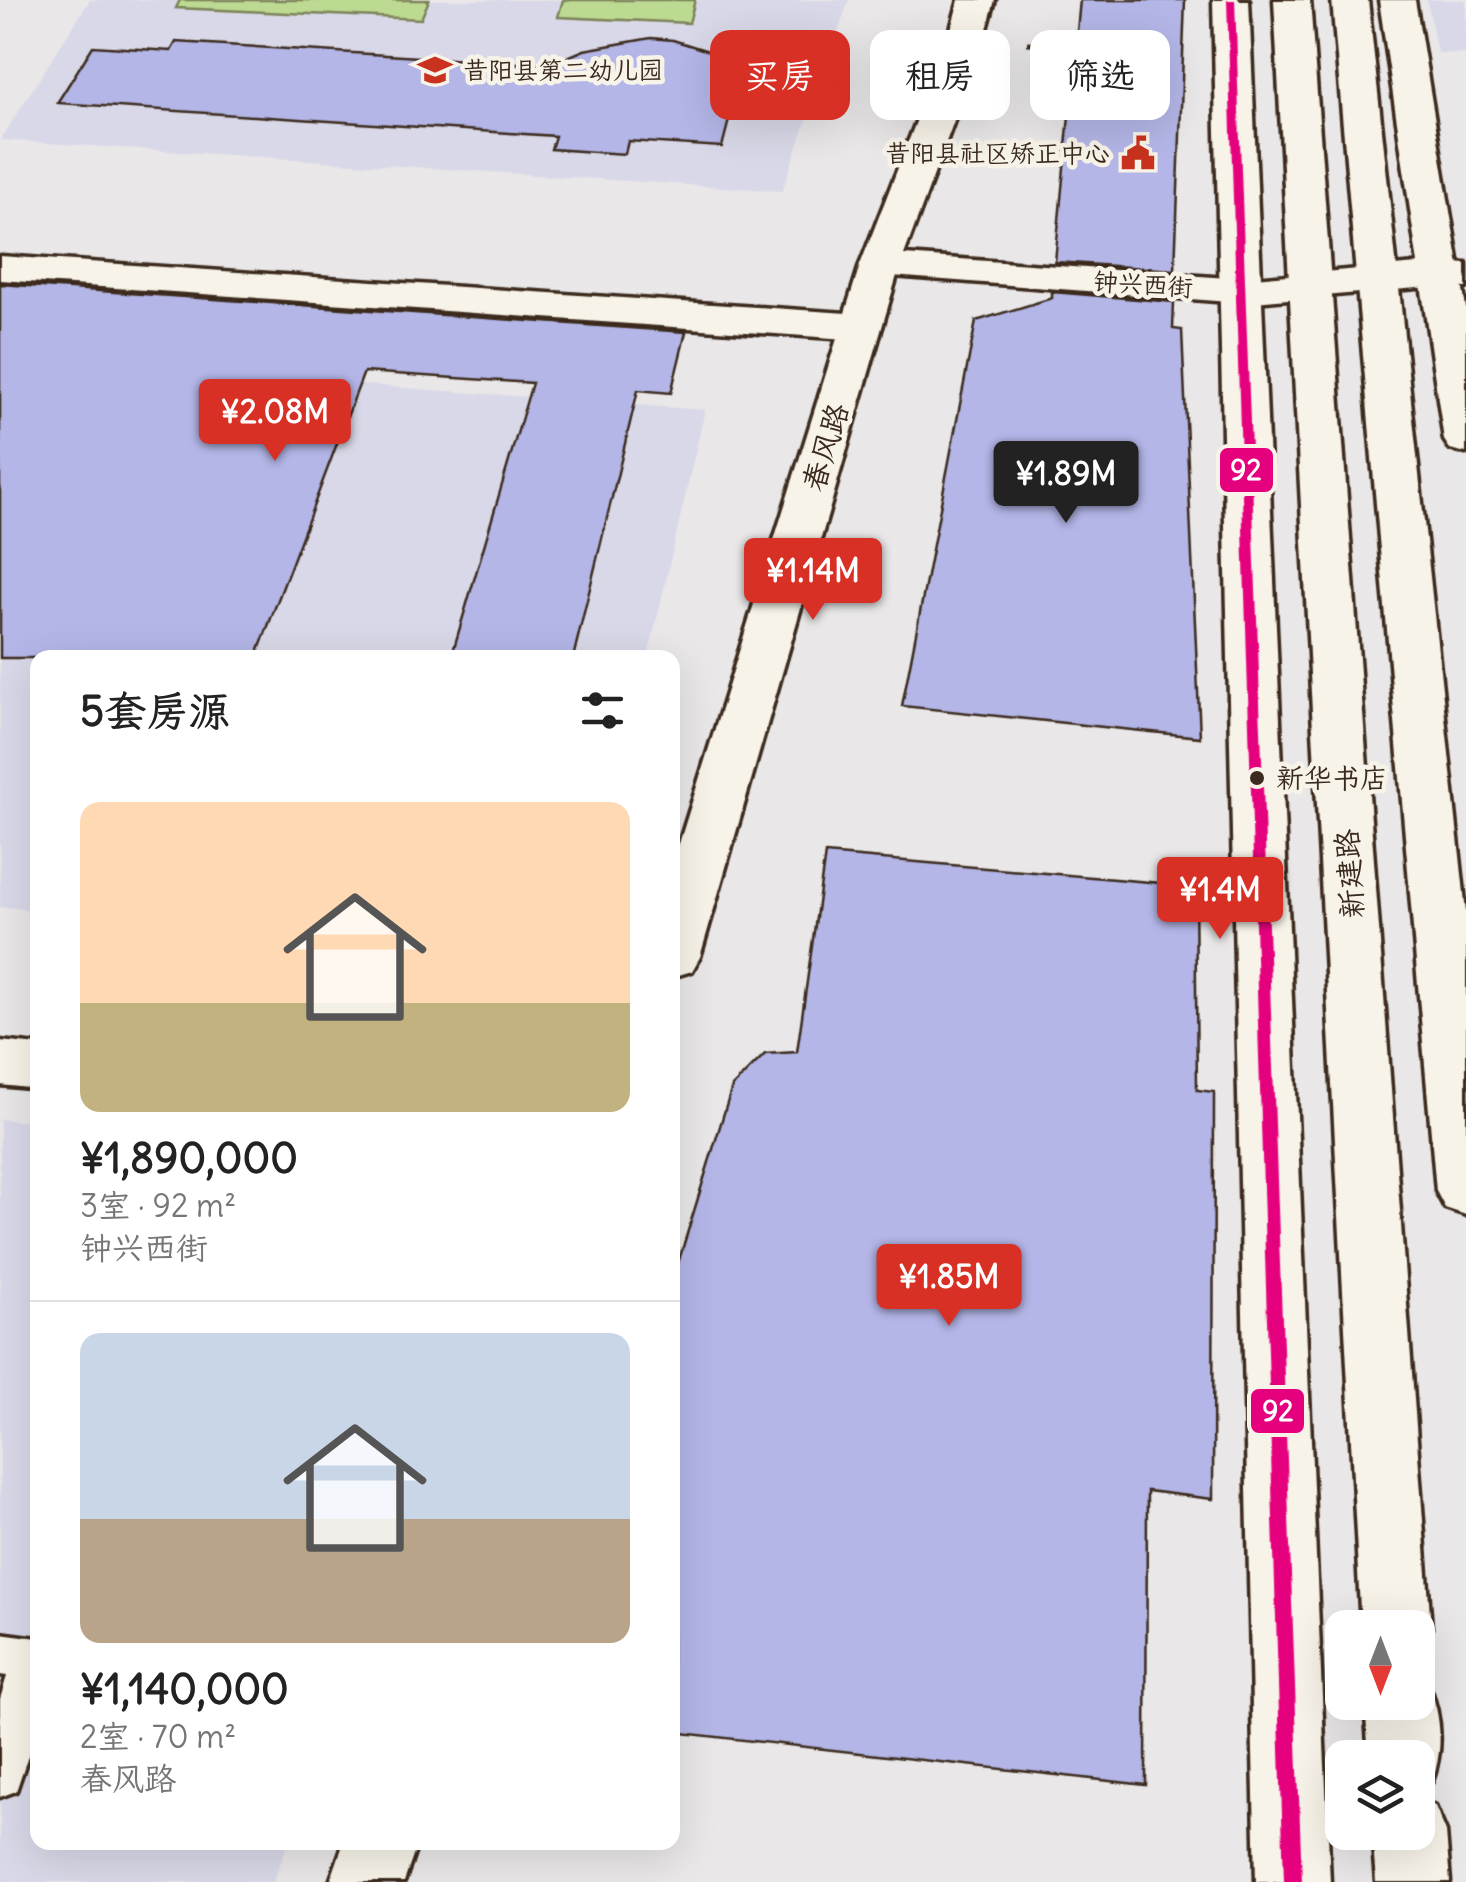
<!DOCTYPE html>
<html lang="zh">
<meta charset="utf-8">
<style>
body{margin:0;font-family:Delius,"LXGW WenKai TC",sans-serif;background:#f6f6f6;color:#222;height:100vh;display:flex;flex-direction:column;font-size:38px;white-space:nowrap}
*{box-sizing:border-box;margin:0}
p{font-size:32px;color:#767676}
.icon{flex:none;width:55px;height:55px;fill:none;stroke:currentColor;stroke-width:2;stroke-linecap:round;stroke-linejoin:round}
.map{position:relative;flex:1;overflow:hidden}
.drawer{position:absolute;left:30px;top:650px;width:650px;height:1200px;display:flex;flex-direction:column;background:#fff;border-radius:20px;box-shadow:0 10px 40px #0002}
.drawer>*{flex:none}
.banner{position:absolute;left:710px;top:30px;width:605px;height:90px;display:flex;gap:20px}
.needle{width:65px;rotate:180deg}
.fabs{position:absolute;left:1325px;top:1610px;display:grid;gap:20px}
.fabs a{display:grid;place-items:center;width:110px;height:110px;border-radius:20px;background:#fff;box-shadow:0 10px 40px #0002;font-size:50px}
.price{position:absolute;translate:-50% -85px;padding:0 22px;border-radius:10px;background:#d93025;color:#fff;font-size:32px;line-height:65px;filter:drop-shadow(0 2px 5px #0008)}
.price::after{content:'';position:absolute;left:50%;top:60px;width:30px;height:22px;margin-left:-15px;background:inherit;clip-path:polygon(0 0,100% 0,50% 100%)}
.price.selected{background:#222;color:#fff}
ul{padding:0;list-style:none}
li{display:grid;align-content:center;gap:20px;height:530px;padding:0 50px}
li+li{border-top:2px solid #e0e0e0}
li span{display:grid;place-items:center;height:310px;border-radius:20px;color:#555}
li>.icon{margin-inline-start:auto}
span .icon{width:180px;height:180px;fill:#fffc;stroke-width:1}
li b{font-size:42px}
h2{display:flex;justify-content:space-between;align-items:center;height:120px;padding:0 50px;font-size:42px}
.chip{padding:0 35px;border-radius:20px;background:#fff;box-shadow:0 10px 40px #0002;font-size:35px;line-height:90px}
.chip.selected{background:#d93025;color:#fff}
.map>svg:first-child{display:block}
</style>
<div class="map">
<svg width="1466" height="1882" viewBox="0 0 1466 1882">
<rect width="100%" height="100%" fill="#e9e7e8"/>
<filter id="ink" filterUnits="userSpaceOnUse"><feTurbulence type="fractalNoise" baseFrequency=".01" numOctaves="2"/><feDisplacementMap in="SourceGraphic" scale="20" xChannelSelector="R" yChannelSelector="G"/><feConvolveMatrix kernelMatrix="1 2 1 2 8 2 1 2 1" color-interpolation-filters="sRGB"/></filter>
<g filter="url(#ink)">
<path fill="#d9d8e8" d="M90 0H849L782 191 0 140Z
M1427 0H1466V54L1437 53Z
M0 358 705 410 648 657 38 658 37 910 0 907Z
M0 1119 37 1123 38 1842 288 1843 273 1882H0Z"/>
<path fill="#bcda92" stroke="#7c8258" stroke-width="2.5" d="M180 0H429L421 19 176 8Z
M563 0H695L689 23 558 17Z"/>
<path fill="#b3b6e7" stroke="#3b2a1e" stroke-width="2.5" d="M1080 0H1185L1175 270 1055 262Z
M651 38 673 40 744 62 722 147 628 141 625 154 551 149 555 136 57 103 93 46 171 51 176 42 549 65 584 50Z
M0 284 142 294 686 332 671 393 638 390 573 658H451L532 383 364 372 256 658H0Z
M1052 292 1174 302 1173 329 1182 330 1200 737 902 706 976 321 1052 298Z
M825 854 1195 886 1197 1090 1214 1092 1213 1499 1147 1491 1146 1785 672 1732V1283L732 1087 765 1054 797 1052Z"/>
<g fill="none" stroke-linecap="round" stroke-linejoin="round">
<g stroke="#3b2a1e" stroke-width="7">
<path id="service" d="M0 1633 38 1638V1726L16 1791 0 1797V1699L7 1676 0 1675Z"/>
</g>
<g stroke="#3b2a1e" stroke-width="7">
<path id="minor" d="M0 256 861 314 876 318 882 327 876 336 861 340 0 280Z
M0 1041 38 1045V1089L0 1085Z"/>
</g>
<g stroke="#3b2a1e" stroke-width="7">
<path id="tertiary" d="M959 0H995L984 40 904 255 1242 279 1441 262 1466 264V288L1441 286 1242 303 866 274 860 265 948 40Z"/>
</g>
<g stroke="#3b2a1e" stroke-width="7">
<path id="secondary" d="M1213 0H1249L1330 1882H1256Z
M1379 0H1415L1466 308V453L1450 449 1444 440Z
M880 253 894 256 900 265 700 957 692 971 672 977V866L860 265 866 256Z
M344 1842H418L404 1882H330Z"/>
</g>
<g stroke="#3b2a1e" stroke-width="7">
<path id="primary" d="M1274 0H1310L1431 1628 1418 1652V1628H1361Z
M1332 0H1368L1466 912V1215L1445 1208 1436 1191Z
M1418 1675 1426 1678C1441 1712 1445 1748 1431 1783L1418 1788V1758H1369L1365 1702H1418Z
M1418 1799 1435 1806 1446 1832 1450 1882H1376L1372 1832H1418Z"/>
</g>
<path stroke="#3b2a1e" stroke-width="5" stroke-dasharray="5 5" stroke-linecap="butt" d="M1027 43 1076 46"/>
<use href="#service" fill="#f7f3e8" fill-rule="evenodd"/>
<use href="#minor" fill="#f7f3e8" fill-rule="evenodd"/>
<use href="#tertiary" fill="#f7f3e8" fill-rule="evenodd"/>
<use href="#secondary" fill="#f7f3e8" fill-rule="evenodd"/>
<use href="#primary" fill="#f7f3e8" fill-rule="evenodd"/>
<g stroke="#f7f3e8" stroke-width="8">
<path id="bus-1" d="M1227 0H1235L1302 1882H1284Z"/>
</g>
<use href="#bus-1" fill="#e5007d" fill-rule="evenodd"/>
</g>
</g>
<defs>
<g id="school-bare" transform="scale(2.7)"><path d="M0-5L7-2L0 1L-7-2ZM-4 1L0 2.5L4 1V4Q0 6-4 4Z" fill="#c8321e" stroke="#f7f3e8" stroke-width="2.5" paint-order="stroke"/></g>
<g id="civic-bare" transform="scale(2.7)"><path d="M-.6-6.5H3V-4.5H.6V-3L4-1V1h2V6H-6V1h2V-1L-.6-3ZM-1.2 2.5V6h2.4V2.5Z" fill="#c8321e" stroke="#f7f3e8" stroke-width="2.5" paint-order="stroke"/></g>
</defs>
<g fill-rule="evenodd">
<use href="#school-bare" x="435" y="70"/>
<use href="#civic-bare" x="1138" y="153"/>
</g>
<circle fill="#3b2a1e" stroke="#f7f3e8" stroke-width="4" cx="1257" cy="778" r="9"/>
<g text-anchor="middle" dominant-baseline="central" stroke-width="9" stroke-linejoin="round" paint-order="stroke">
<g font-size="25" fill="#3b2a1e" stroke="#f7f3e8" text-anchor="start">
<text x="463" y="70">昔阳县第二幼儿园</text>
<text x="1110" y="153" text-anchor="end">昔阳县社区矫正中心</text>
</g>
<g font-size="25" fill="#3b2a1e" stroke="#f7f3e8">
<text transform="translate(1143 284) rotate(4)">钟兴西街</text>
</g>
<g font-size="28" fill="#3b2a1e" stroke="#f7f3e8" text-anchor="start">
<text x="1276" y="778">新华书店</text>
</g>
<g font-size="30" fill="#3b2a1e" stroke="#f7f3e8">
<text transform="translate(825 447) rotate(-73)">春风路</text>
<text transform="translate(1349 874) rotate(-94)">新建路</text>
</g>
</g>
<g stroke="#f7f3e8" stroke-width="4">
<rect x="1218" y="446" width="57" height="48" rx="10" fill="#e5007d"/>
<rect x="1249" y="1387" width="57" height="48" rx="10" fill="#e5007d"/>
</g>
<g font-size="28" text-anchor="middle" font-weight="bold" fill="#fff">
<text x="1246" y="480">92</text>
<text x="1278" y="1421">92</text>
</g>
</svg>
<div class="fabs">
<a><svg class="needle" viewBox="-14 -14 28 28"><path d="M0-13l5 13h-10z" fill="#e53935"/><path d="M0 13l5-13h-10z" fill="#767676"/></svg></a>
<a><svg class="icon" aria-label="layers" viewBox="0 0 24 24"><path d="M12 4l9 5-9 5-9-5zM3 14l9 5 9-5"/></svg></a>
</div>
<b class="price" style="left:275px;top:464px">¥2.08M</b>
<b class="price selected" style="left:1066px;top:526px">¥1.89M</b>
<b class="price" style="left:813px;top:623px">¥1.14M</b>
<b class="price" style="left:1220px;top:942px">¥1.4M</b>
<b class="price" style="left:949px;top:1329px">¥1.85M</b>
<div class="banner">
<a class="chip selected">买房</a>
<a class="chip">租房</a>
<a class="chip">筛选</a>
</div>
<section class="drawer">
<h2>5套房源<svg class="icon" aria-label="filters" viewBox="0 0 24 24"><path d="M4 7h16M4 17h16"/><circle cx="9" cy="7" r="2"/><circle cx="15" cy="17" r="2"/></svg></h2>
<ul>
<li><span style="background:linear-gradient(#ffd9b3 65%,#c2b280 0)"><svg class="icon" aria-label="home" viewBox="0 0 24 24"><path d="M3 11l9-7 9 7M6 9v11h12V9"/></svg></span><div><b>¥1,890,000</b><p>3室 · 92 m²</p><p>钟兴西街</p></div></li>
<li><span style="background:linear-gradient(#c9d6e8 60%,#b9a48a 0)"><svg class="icon" aria-label="home" viewBox="0 0 24 24"><path d="M3 11l9-7 9 7M6 9v11h12V9"/></svg></span><div><b>¥1,140,000</b><p>2室 · 70 m²</p><p>春风路</p></div></li>
</ul>
</section>
</div>
